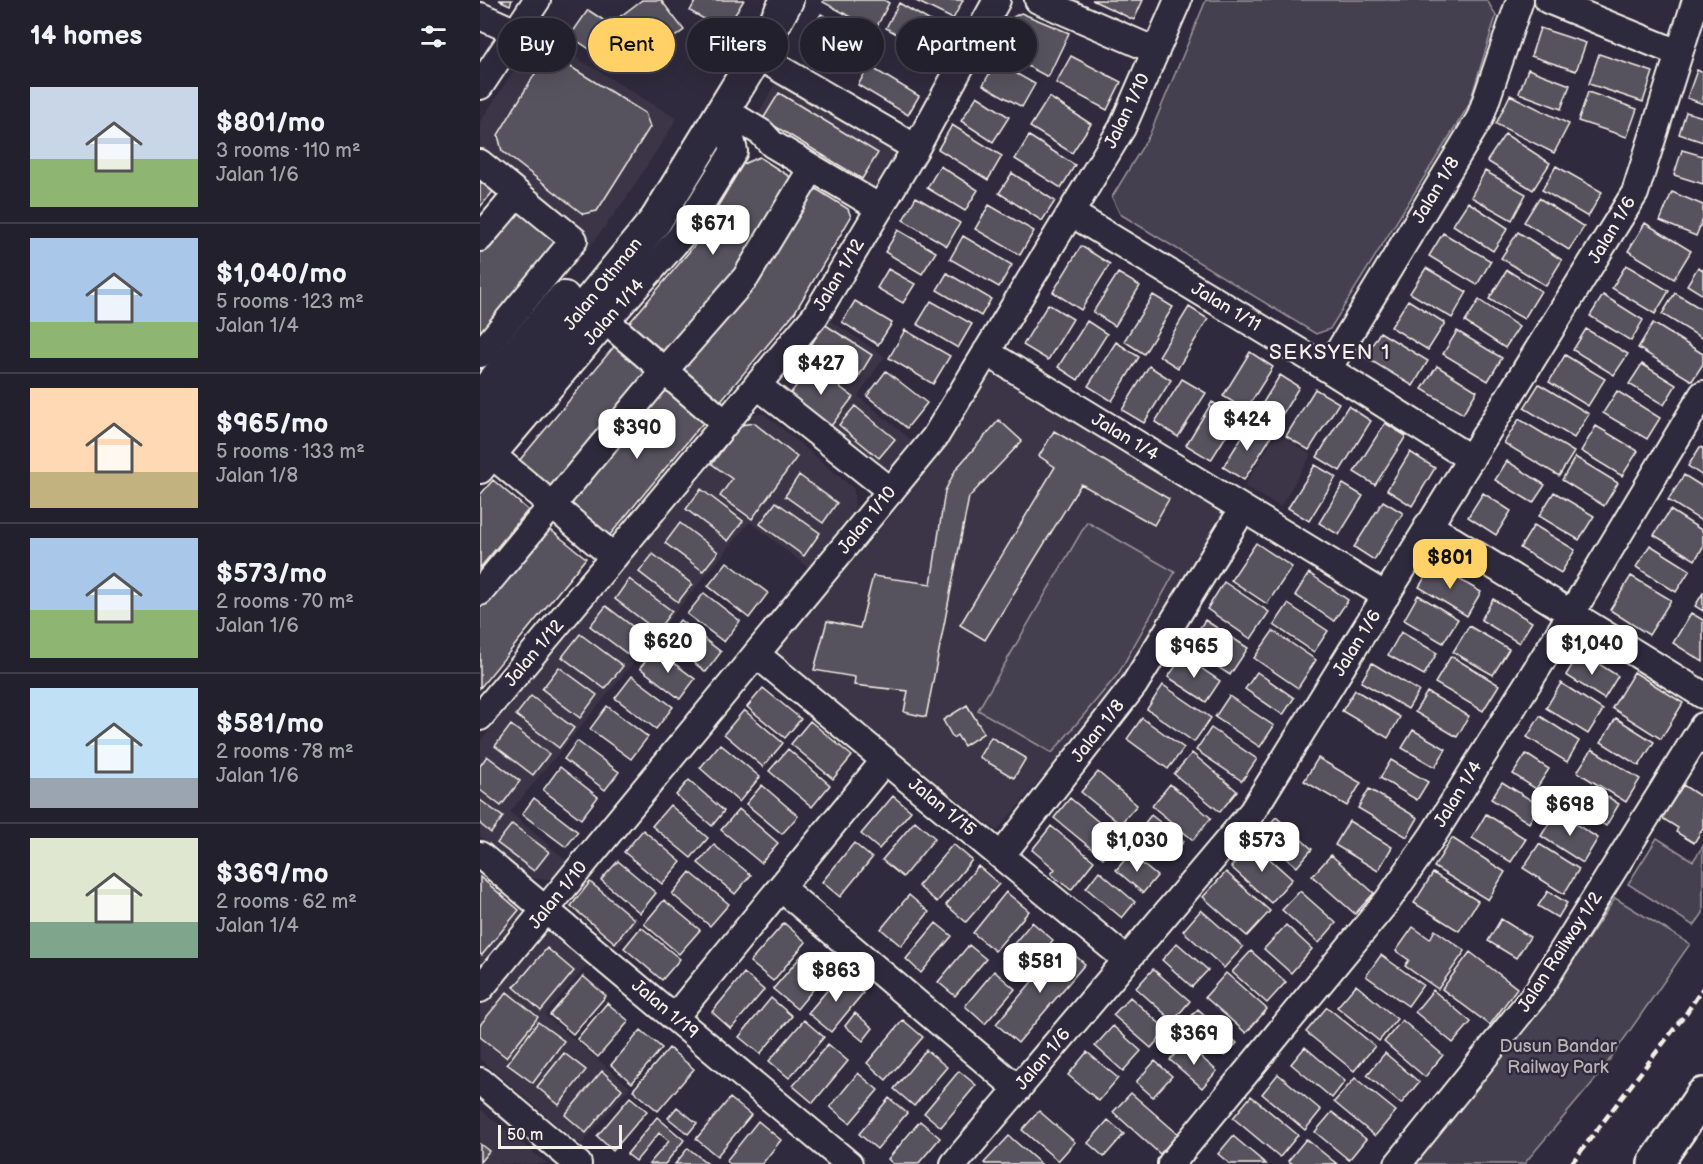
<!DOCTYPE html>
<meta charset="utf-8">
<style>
body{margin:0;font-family:"Balsamiq Sans",sans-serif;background:#2f2d3a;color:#f1f3f6;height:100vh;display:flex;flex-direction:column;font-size:22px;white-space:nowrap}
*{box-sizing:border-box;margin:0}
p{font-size:20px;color:#a3a3aa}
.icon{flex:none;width:33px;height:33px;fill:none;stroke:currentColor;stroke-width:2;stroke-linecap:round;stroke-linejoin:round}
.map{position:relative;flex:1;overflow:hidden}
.details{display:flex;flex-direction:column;background:#23202e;width:480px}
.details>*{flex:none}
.banner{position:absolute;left:18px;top:18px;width:570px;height:54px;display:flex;gap:12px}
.scale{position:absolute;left:18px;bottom:15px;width:124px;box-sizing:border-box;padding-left:6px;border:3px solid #f4f1e8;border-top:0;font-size:16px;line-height:21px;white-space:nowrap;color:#f4f1e8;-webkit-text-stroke:4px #2f2a3d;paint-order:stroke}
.price{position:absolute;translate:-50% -51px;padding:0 14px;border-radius:12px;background:#fff;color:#222;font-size:20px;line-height:39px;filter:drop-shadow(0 2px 3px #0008)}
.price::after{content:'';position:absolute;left:50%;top:36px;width:18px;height:14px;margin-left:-9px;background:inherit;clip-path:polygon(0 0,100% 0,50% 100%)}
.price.current{background:#ffd166;color:#111}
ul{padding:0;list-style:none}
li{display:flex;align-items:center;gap:18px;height:150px;padding:0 30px}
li+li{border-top:2px solid #403e4a}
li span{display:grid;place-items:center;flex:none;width:168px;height:120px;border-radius:0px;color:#555}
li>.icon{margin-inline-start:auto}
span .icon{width:72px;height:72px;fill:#fffc;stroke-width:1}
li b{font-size:26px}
h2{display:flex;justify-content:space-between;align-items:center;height:72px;padding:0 30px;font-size:26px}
.chip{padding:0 21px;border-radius:27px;background:#23202e;box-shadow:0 6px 24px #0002,0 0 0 2px #403e4a;font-size:21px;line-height:54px}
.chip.current{background:#ffd166;color:#111}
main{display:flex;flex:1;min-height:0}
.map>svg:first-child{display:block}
</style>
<main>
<section class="details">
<h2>14 homes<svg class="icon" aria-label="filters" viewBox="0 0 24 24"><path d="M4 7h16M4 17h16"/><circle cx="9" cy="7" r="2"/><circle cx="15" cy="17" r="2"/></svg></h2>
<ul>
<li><span style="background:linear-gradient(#c9d6e8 60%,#8fb573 0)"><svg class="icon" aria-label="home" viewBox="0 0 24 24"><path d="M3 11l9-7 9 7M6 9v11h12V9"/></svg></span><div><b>$801/mo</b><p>3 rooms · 110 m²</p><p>Jalan 1/6</p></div></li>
<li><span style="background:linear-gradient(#a9c7e8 70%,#8fb573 0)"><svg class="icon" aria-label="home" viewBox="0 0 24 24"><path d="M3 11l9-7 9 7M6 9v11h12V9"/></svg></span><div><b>$1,040/mo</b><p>5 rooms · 123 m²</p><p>Jalan 1/4</p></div></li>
<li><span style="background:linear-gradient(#ffd9b3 70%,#c2b280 0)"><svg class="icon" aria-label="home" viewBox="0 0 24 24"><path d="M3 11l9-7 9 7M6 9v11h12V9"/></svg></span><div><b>$965/mo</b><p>5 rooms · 133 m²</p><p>Jalan 1/8</p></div></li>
<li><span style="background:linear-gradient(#a9c7e8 60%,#8fb573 0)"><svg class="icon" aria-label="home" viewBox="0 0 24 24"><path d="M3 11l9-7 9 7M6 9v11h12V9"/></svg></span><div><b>$573/mo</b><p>2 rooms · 70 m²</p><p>Jalan 1/6</p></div></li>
<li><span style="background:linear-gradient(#bfe0f5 75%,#9aa5b1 0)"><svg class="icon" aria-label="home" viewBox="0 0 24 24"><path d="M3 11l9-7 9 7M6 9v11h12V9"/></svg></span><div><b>$581/mo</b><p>2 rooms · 78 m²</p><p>Jalan 1/6</p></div></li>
<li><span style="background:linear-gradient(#dfe7d0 70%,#7fa58c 0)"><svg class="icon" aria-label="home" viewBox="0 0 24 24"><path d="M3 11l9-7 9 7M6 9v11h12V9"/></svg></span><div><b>$369/mo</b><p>2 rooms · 62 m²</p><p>Jalan 1/4</p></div></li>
</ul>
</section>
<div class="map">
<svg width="1223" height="1164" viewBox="0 0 1223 1164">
<rect width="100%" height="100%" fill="#2f2a3d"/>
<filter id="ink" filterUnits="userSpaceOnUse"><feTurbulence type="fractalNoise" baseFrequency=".0167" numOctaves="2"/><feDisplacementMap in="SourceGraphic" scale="12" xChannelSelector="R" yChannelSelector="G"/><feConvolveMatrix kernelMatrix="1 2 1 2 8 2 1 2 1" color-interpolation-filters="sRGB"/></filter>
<g filter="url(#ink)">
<path fill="#3b3647" d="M58 34 197 119 147 197 111 245 0 379V229L37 184 0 153V122Z
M296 81 421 156 396 197 274 122Z
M346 318 405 356 378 396 435 443 415 467 395 469 306 397 301 379Z
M513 367 751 510 646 677 517 831 295 654 420 505Z
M265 414H285L374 489 375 514 330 569 270 522 30 812 88 862 73 879H54L0 836V742Z
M797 433 831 455 800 507 764 486Z
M0 869 51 911 0 972Z
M107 877 160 921 138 947 85 904Z
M66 926 109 963 65 1015 150 1087 101 1145 0 1059V1007Z
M0 1109 68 1164H0Z"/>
<path fill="#454050" stroke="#9c989c" stroke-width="1.5" d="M726 0H1007L1016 16 989 105 850 329 836 334 640 214 632 197 669 136Z
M607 522 695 572 638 674 572 753 498 710Z
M1177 838 1213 861 1223 846V913L1214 926 1148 884Z
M1135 898 1210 944 1119 1075 1044 1164H936L1066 1002Z"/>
<path fill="#56525f" stroke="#f4f1e8" stroke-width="1.5" d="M19 0H32L30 5Z
M162 0H181L204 30 162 61 133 22Z
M216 0H264L245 31 210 11Z
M344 0H404L409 3 395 30 343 2Z
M434 0H483L473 19Z
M612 0H663L654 20Z
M419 3 466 30 452 54 406 28Z
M108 10 137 29 126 46 118 41 111 50 90 36Z
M541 13 589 33 568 77 515 49 533 17Z
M341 14 386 41 369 70 324 42Z
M1060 28 1106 43 1096 71 1051 56Z
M1119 54 1173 72 1163 102 1109 84Z
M591 56 641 82 627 110 576 83Z
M78 59 165 113 170 127 117 211 103 214 22 151 18 135 62 62Z
M516 62 555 84 542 107 503 85Z
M389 66 439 96 428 115 378 85Z
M1048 69 1090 85 1081 109 1039 93Z
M1217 70 1223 73V104L1207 98Z
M1108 92 1157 109 1147 137 1098 121Z
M299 93 398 153 382 179 283 119Z
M1030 95 1089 124 1074 153 1016 124Z
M497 96 529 117 513 142 481 121Z
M569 97 611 124 592 153 550 127Z
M1206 112 1223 117V142L1199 134Z
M472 125 522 156 508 180 458 149Z
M1025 134 1070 163 1053 190 1007 161Z
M549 136 595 165 581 188 535 159Z
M1202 150 1223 156V184L1194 175Z
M279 157 315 180 255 277 182 358 145 328 214 246 263 164Z
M460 166 498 190 485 211 447 188Z
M1076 166 1122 192 1108 217 1062 190Z
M1005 171 1046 194 1032 220 991 197Z
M532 173 575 201 562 221 519 193Z
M0 174 17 187 0 207Z
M333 187 368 209 371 217 315 312 238 404 197 371Z
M1192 192 1223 205V219L1216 236 1180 221Z
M436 197 480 223 467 246 423 220Z
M1059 198 1104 227 1089 250 1044 222Z
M988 202 1028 228 1013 251 973 225Z
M38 203 83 240 0 341V250Z
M509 205 554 231 540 255 495 229Z
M1165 223 1211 251 1194 279 1148 251Z
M418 230 456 252 442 274 405 252Z
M1038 232 1082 260 1066 286 1021 258Z
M963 233 1011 261 997 285 949 256Z
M483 236 532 265 519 287 470 259Z
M601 246 630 264 601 310 573 292Z
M1146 265 1189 291 1175 314 1132 288Z
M1218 267 1223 270V295L1207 285Z
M946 268 987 292 972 318 930 293Z
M408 269 435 284 423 303 397 288Z
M1027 270 1061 291 1044 319 1009 299Z
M467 273 511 299 501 316 457 290Z
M638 273 660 286 635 326 613 312Z
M1195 293 1223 310V339L1182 314Z
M673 295 693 307 664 354 644 341Z
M1123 295 1163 320 1151 341 1110 316Z
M928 300 965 323 948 350 911 327Z
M999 300 1039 327 1025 348 985 322Z
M375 301 412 323 398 345 362 322Z
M451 301 492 324 478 348 437 324Z
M568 304 593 319 568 360 543 345Z
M709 307 728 319 698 368 679 356Z
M607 321 627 334 598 380 578 367Z
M1173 323 1223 354V364L1212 381 1158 348Z
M344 324 392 355 376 381 328 350Z
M1106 329 1148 354 1134 375 1093 350Z
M425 330 470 356 453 384 409 358Z
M977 331 1022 358 1008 381 963 354Z
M900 332 948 361 933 386 885 357Z
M636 342 659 357 632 401 608 386Z
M137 343 172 372 74 490 39 461Z
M770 352 793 367 766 410 743 396Z
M1085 355 1125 379 1108 406 1069 382Z
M1162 364 1196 385 1184 405 1149 384Z
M332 366 373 397 351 426 309 395Z
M669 366 691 380 664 423 642 410Z
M957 366 997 391 983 414 942 389Z
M406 371 447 403 427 428 387 396Z
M800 375 819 387 796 425 776 414Z
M702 379 726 393 698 437 675 422Z
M185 383 227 418 129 536 87 501Z
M1059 384 1109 414 1094 438 1044 408Z
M835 389 859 403 829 450 806 436Z
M1137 391 1180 418 1167 439 1123 413Z
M732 402 758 417 731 460 706 445Z
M375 406 415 439 399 458 359 425Z
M868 406 891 421 860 471 837 457Z
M1039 419 1094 452 1079 476 1024 443Z
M519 420 542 441 489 497 446 717 424 712 428 691 374 685 375 677 334 670 347 621 380 628 393 576 451 584 465 491 476 469Z
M274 423 317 457 272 519 240 496 252 479 232 464 260 425Z
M905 423 926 436 895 485 874 472Z
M770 424 791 437 764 480 743 467Z
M1116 426 1158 451 1142 476 1101 451Z
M574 431 689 499 674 525 601 484 505 640 480 625 575 467 559 456Z
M1220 447 1223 448V476L1208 466Z
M930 452 955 468 932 506 907 490Z
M1095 457 1138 483 1124 506 1082 480Z
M1027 461 1065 485 1053 503 1015 480Z
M835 465 856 477 829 521 808 508Z
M319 475 357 503 343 523 305 496Z
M1204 475 1223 487V522L1188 500Z
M13 480 48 510 0 568V495Z
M863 484 883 496 859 535 839 523Z
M221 489 263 521 248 541 206 509Z
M1074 492 1114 516 1099 540 1059 516Z
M1003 493 1031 511 1016 535 988 517Z
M903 501 923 513 894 560 874 547Z
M296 502 340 533 324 556 280 524Z
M1190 510 1223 531V547L1215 560 1174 535Z
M200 523 238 552 223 571 185 543Z
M1054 525 1095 550 1081 573 1040 548Z
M67 527 106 558 0 688V606Z
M776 543 812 567 787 604 751 580Z
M1170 545 1210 570 1196 592 1156 567Z
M173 554 212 584 198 602 159 572Z
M247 562 288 593 269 618 228 586Z
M953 564 1001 592 987 616 939 587Z
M829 573 868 600 854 621 815 595Z
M1151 576 1191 600 1169 635 1130 610Z
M149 579 192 611 177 631 135 599Z
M744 582 789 612 771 639 727 609Z
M224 593 260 621 244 642 207 614Z
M1223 593V611L1215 606Z
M938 595 978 619 963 643 924 620Z
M1013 599 1052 622 1039 643 1001 620Z
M808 604 848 631 834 652 794 625Z
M126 606 165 636 150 656 110 626Z
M1211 613 1223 620V662L1193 643Z
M200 620 241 652 226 672 184 640Z
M725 620 768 648 750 675 707 647Z
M989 626 1029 649 1013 675 973 652Z
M793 631 836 660 818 688 774 658Z
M921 632 957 653 944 675 908 655Z
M100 634 143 666 125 689 82 657Z
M175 649 215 679 200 699 160 668Z
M1100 652 1138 676 1124 699 1086 675Z
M703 656 740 681 726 702 688 677Z
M971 656 1019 685 1003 711 955 683Z
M892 663 939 691 928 709 881 682Z
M79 667 117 695 100 718 62 689Z
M777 672 814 698 803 715 765 689Z
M1154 672 1203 703 1181 739 1132 708Z
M152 676 193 707 176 729 135 698Z
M1081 683 1123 710 1108 734 1066 708Z
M683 685 731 718 714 742 667 709Z
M283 688 321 719 305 738 267 707Z
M875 690 920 717 908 738 862 711Z
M947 692 989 716 977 737 935 712Z
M51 696 94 728 79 748 36 715Z
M749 696 794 726 780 747 735 717Z
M487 705 504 733 484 746 477 735 473 738 463 720Z
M127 706 168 737 151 759 110 729Z
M264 710 303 743 283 767 244 734Z
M1060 716 1099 741 1087 762 1047 737Z
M662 718 704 748 688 769 647 739Z
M1136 718 1174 742 1159 766 1121 742Z
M330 721 372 756 353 779 311 744Z
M31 725 69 754 53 775 15 746Z
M731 728 777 759 762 781 716 750Z
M933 730 966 749 955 767 922 748Z
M511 737 546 758 534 778 499 757Z
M97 741 139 772 125 790 84 759Z
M240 744 280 777 259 802 220 768Z
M308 749 350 785 332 807 289 771Z
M1112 749 1160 779 1146 802 1097 772Z
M712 753 757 791 740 812 694 774Z
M1046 754 1069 769 1056 789 1033 774Z
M7 756 40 781 21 806 0 790V766Z
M838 758 881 783 867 806 824 781Z
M911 760 948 782 937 800 900 778Z
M80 767 118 797 101 819 63 790Z
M618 772 657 805 640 824 601 792Z
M209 780 244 811 232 826 196 795Z
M1022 782 1059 805 1049 823 1011 799Z
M690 784 731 818 713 840 672 806Z
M282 785 318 816 302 834 266 804Z
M1203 785 1223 798V828L1214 843 1196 832 1198 828 1182 818Z
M1114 788 1139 804 1126 826 1100 810Z
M889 789 938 818 927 837 878 808Z
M413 796 431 811 399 849 381 834Z
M54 798 98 832 86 847 42 814Z
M590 798 639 839 623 858 574 818Z
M0 800 23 817 11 833 0 824Z
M190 805 228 838 211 858 172 826Z
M259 809 298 843 281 863 241 830Z
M1076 812 1118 838 1103 863 1061 836Z
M1006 814 1046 839 1031 862 992 838Z
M671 815 704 841 688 861 656 834Z
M796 817 832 849 817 867 780 835Z
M435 821 455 838 423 877 402 860Z
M869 821 912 847 898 871 855 845Z
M32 824 69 852 54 871 17 843Z
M571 826 614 861 591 890 571 874 575 869 552 850Z
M163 830 201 862 182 884 144 852Z
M972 838 1025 872 1008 900 954 867Z
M374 843 392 858 360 897 342 882Z
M772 843 812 879 791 903 751 867Z
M473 844 492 860 457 902 438 886Z
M1059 844 1099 869 1084 894 1043 868Z
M234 845 271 875 255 894 218 863Z
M650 854 677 876 663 893 636 870Z
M851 855 894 893 875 914 832 876Z
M138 861 176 893 160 913 121 880Z
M498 866 519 884 486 922 466 905Z
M619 871 655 902 642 918 606 888Z
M210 872 249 904 230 926 192 894Z
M746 872 790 911 767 936 723 897Z
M953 873 998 901 979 931 934 903Z
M0 877 39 910 2 955 0 954Z
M110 882 154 919 135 943 91 906Z
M820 891 856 923 839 943 802 910Z
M1068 891 1087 903 1078 918 1058 906Z
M526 892 549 911 515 951 493 933Z
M429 895 449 912 421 946 401 929Z
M184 900 220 930 199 954 164 924Z
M721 910 763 947 744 968 703 931Z
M1021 919 1050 937 1036 958 1008 941Z
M552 922 573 940 543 976 522 958Z
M304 923 326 942 293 981 270 962Z
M456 923 472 936 441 973 426 959Z
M806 925 832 949 811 973 784 949Z
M161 927 200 959 182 980 144 948Z
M933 927 950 939 955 930 985 951 958 989 925 966 929 960 916 951Z
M697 943 728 970 712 987 682 960Z
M489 945 506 959 475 996 458 982Z
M583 945 605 964 538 1043 516 1024Z
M67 948 94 971 61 1011 34 987Z
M771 951 806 982 787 1003 752 972Z
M990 952 1037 988 1010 1025 962 989Z
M323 954 346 974 317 1009 293 989Z
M901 955 943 985 928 1006 886 976Z
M673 969 710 1001 693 1021 656 988Z
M514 971 535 989 505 1024 485 1006Z
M264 973 284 990 251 1029 232 1012Z
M746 973 787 1009 766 1033 725 997Z
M361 974 383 993 351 1032 328 1013Z
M103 976 126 996 93 1034 70 1015Z
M876 985 917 1019 899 1041 857 1007Z
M953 990 991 1022 973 1043 935 1012Z
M27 992 58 1017 26 1057 0 1037V1025Z
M650 997 687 1030 671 1048 633 1015Z
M291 998 312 1016 280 1054 259 1037Z
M127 1003 149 1021 118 1057 97 1039Z
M847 1007 895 1046 874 1071 826 1032Z
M718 1009 757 1043 745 1056 706 1022Z
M375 1013 393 1028 383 1041 365 1026Z
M324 1020 344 1037 309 1078 289 1061Z
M423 1020 443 1037 406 1080 387 1063Z
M922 1020 963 1055 945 1077 904 1042Z
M58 1022 84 1041 53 1083 27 1064Z
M633 1026 661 1051 643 1071 615 1046Z
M161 1030 182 1048 152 1083 131 1065Z
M705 1043 737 1071 722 1088 690 1060Z
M348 1044 368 1061 333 1103 313 1086Z
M825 1047 865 1081 852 1098 811 1064Z
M189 1048 214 1069 178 1111 153 1090Z
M446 1050 467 1067 434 1106 414 1089Z
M607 1052 638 1078 619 1101 588 1075Z
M84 1053 106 1070 79 1105 57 1087Z
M905 1053 939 1082 921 1104 887 1075Z
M675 1061 692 1076 673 1097 656 1082Z
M122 1071 142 1089 106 1133 85 1115Z
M479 1071 496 1085 461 1127 444 1113Z
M378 1073 398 1090 370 1123 350 1107Z
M798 1074 841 1110 825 1130 782 1094Z
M875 1078 916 1111 895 1136 854 1102Z
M651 1093 698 1134 680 1154 633 1112Z
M771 1096 818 1135 800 1157 753 1118Z
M150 1097 167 1111 133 1151 117 1136Z
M250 1098 271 1115 237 1156 216 1139Z
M409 1098 427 1113 397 1149 379 1134Z
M197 1107 217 1123 208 1134 188 1118Z
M559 1111 595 1142 578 1161 542 1130Z
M852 1112 886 1139 869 1160 835 1132Z
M177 1117 204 1140 185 1164H169L189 1141 179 1133 156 1161 147 1154Z
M628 1120 644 1134 624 1157 608 1143Z
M278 1121 301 1140 282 1164H250L246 1161Z
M440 1121 460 1138 438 1164H413L408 1159Z
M529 1136 561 1164H505L504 1163Z
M753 1136 786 1164H750L738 1154Z
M826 1139 857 1164H813L808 1161Z
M0 1144 9 1151 0 1162Z
M208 1148 228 1164H195Z"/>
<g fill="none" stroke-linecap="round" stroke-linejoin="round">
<g stroke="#f4f1e8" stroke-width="30">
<path id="minor" d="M558 0 676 51
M1068 0 1198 53
M0 16 36 32
M259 45 436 148
M0 86 57 0
M244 110 282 133 292 144 400 208
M0 163 94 240 0 354
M591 213 848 369 991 459
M0 238 37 194
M126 321 245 423
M506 352 906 596
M848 369 1000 118 1040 0
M277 385 411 491
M0 458 12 455 134 557
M0 470 126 321 201 236 254 151 244 110
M948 525 1223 695
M0 592 184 371 266 277 332 168
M276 654 647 960
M0 717 335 316 436 148 517 0
M0 855 369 1164
M521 856 654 685 763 509
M301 888 538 1089
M0 989 455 437 642 128 698 0
M194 1018 405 760
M0 1081 98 1164
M474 1164 772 812 1155 193 1216 0
M691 1164 908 900 953 835 1091 614 1223 394
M918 1164 1057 992 1223 726"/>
</g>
<g stroke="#f4f1e8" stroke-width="36">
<path id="major" d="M0 398 84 298
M0 435 176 220 277 55 307 0"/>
</g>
<g stroke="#f4f1e8" stroke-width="38">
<path id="highway" d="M1175 1164 1223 1095"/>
</g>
<use href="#minor" stroke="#2f2a3d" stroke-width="26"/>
<use href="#major" stroke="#2f2a3d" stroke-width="32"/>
<use href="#highway" stroke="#2f2a3d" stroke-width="33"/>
<path stroke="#f4f1e8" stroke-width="4.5" stroke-dasharray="9 4.5" stroke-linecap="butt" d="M1091 1164 1207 1012 1223 988"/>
</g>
</g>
<g text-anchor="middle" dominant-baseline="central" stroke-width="5" stroke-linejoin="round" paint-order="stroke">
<g font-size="18" fill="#f4f1e8" stroke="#2f2a3d">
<text transform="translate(647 111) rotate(-64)">Jalan 1/10</text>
<text transform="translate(956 190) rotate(-59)">Jalan 1/8</text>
<text transform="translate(1132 230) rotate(-59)">Jalan 1/6</text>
<text transform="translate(359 275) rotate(-59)">Jalan 1/12</text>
<text transform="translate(123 284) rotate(-51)">Jalan Othman</text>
<text transform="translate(746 307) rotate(31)">Jalan 1/11</text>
<text transform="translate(134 312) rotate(-49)">Jalan 1/14</text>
<text transform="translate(645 437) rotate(31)">Jalan 1/4</text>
<text transform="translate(387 520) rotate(-51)">Jalan 1/10</text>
<text transform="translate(877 643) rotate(-58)">Jalan 1/6</text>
<text transform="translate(54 653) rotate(-50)">Jalan 1/12</text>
<text transform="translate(618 731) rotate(-52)">Jalan 1/8</text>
<text transform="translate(978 794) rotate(-58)">Jalan 1/4</text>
<text transform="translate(462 807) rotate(39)">Jalan 1/15</text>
<text transform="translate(78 895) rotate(-51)">Jalan 1/10</text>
<text transform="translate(1080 952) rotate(-57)">Jalan Railway 1/2</text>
<text transform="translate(185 1009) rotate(40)">Jalan 1/19</text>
<text transform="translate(563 1059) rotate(-50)">Jalan 1/6</text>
</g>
<g font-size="18" fill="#b7b3b3" stroke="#2f2a3d">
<text x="1078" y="1046">Dusun Bandar<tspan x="1078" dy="21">Railway Park</tspan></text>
</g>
<g font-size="21" letter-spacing="1.5" fill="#f4f1e8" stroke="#2f2a3d">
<text x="850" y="352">SEKSYEN 1</text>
</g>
</g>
</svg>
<div class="scale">50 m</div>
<b class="price" style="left:233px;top:256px">$671</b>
<b class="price" style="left:341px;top:396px">$427</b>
<b class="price" style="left:767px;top:452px">$424</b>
<b class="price" style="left:157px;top:460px">$390</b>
<b class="price current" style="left:970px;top:590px">$801</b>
<b class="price" style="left:188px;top:674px">$620</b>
<b class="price" style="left:1112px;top:676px">$1,040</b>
<b class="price" style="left:714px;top:679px">$965</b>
<b class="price" style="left:1090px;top:837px">$698</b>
<b class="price" style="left:657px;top:873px">$1,030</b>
<b class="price" style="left:782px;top:873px">$573</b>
<b class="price" style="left:560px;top:994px">$581</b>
<b class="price" style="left:356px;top:1003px">$863</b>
<b class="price" style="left:714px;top:1066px">$369</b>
<div class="banner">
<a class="chip">Buy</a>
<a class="chip current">Rent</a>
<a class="chip">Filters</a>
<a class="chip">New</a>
<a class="chip">Apartment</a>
</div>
</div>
</main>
